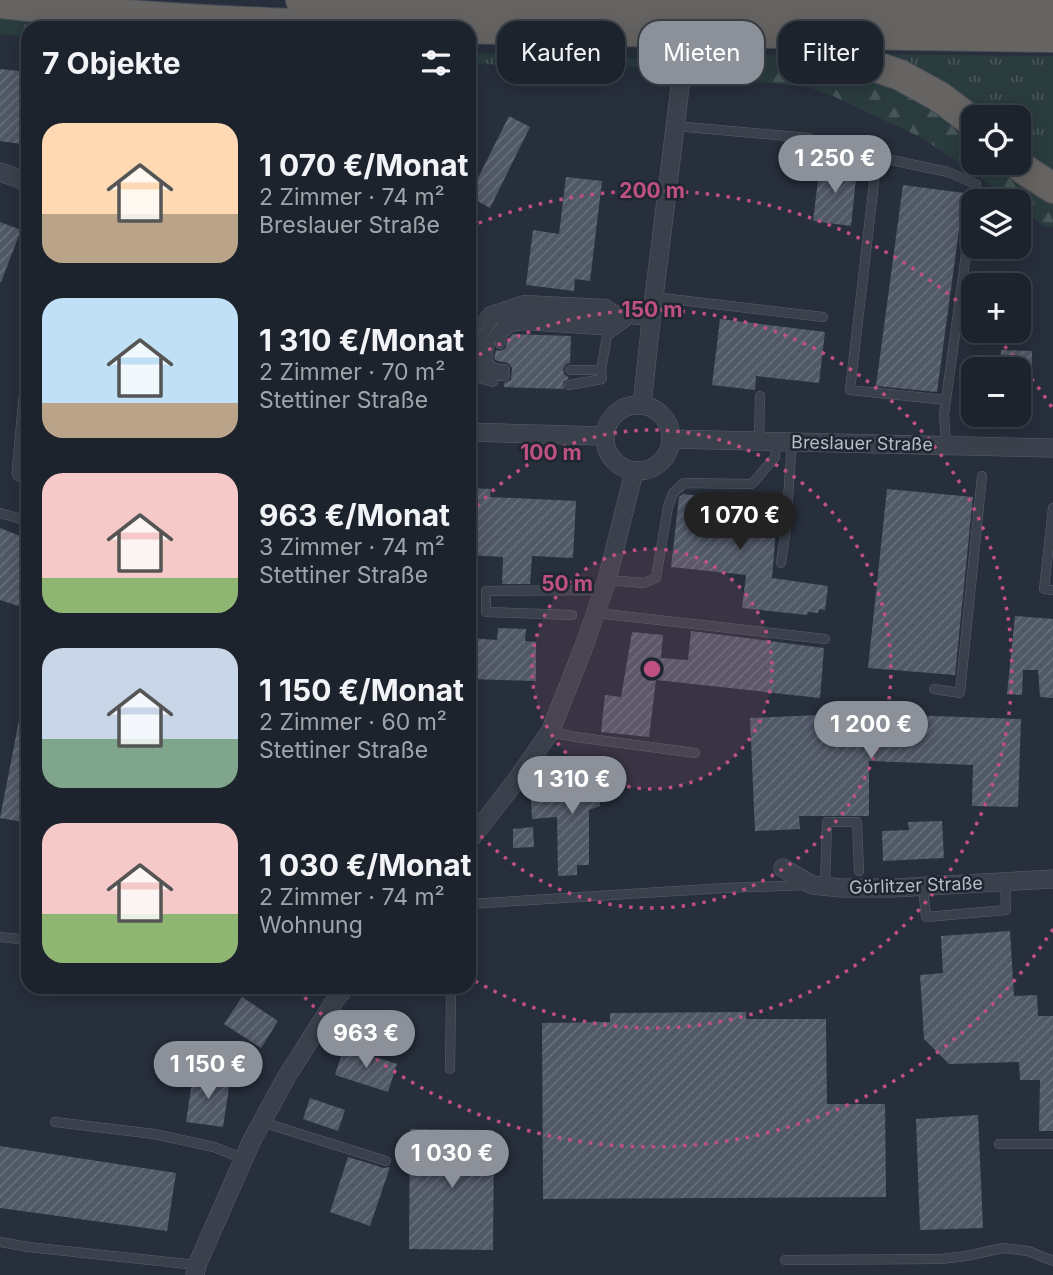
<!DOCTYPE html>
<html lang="de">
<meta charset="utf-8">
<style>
body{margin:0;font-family:Inter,sans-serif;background:#2a2f39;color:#f1f3f6;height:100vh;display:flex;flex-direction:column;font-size:26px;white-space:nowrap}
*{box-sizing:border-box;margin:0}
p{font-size:23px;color:#a0a4aa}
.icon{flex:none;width:38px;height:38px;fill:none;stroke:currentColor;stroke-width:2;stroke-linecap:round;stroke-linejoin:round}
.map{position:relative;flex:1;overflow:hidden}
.side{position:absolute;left:21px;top:21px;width:455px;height:973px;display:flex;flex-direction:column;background:#1d232d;border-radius:21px;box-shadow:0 4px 18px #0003,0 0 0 2px #3b4049}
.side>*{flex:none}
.guide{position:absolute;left:497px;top:21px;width:450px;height:63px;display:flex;gap:14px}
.fabs{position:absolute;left:961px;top:105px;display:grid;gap:14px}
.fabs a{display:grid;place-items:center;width:70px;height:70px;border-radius:14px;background:#1d232d;box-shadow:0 4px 18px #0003,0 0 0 2px #3b4049;font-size:35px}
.price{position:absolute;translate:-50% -60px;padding:0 16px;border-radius:24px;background:#8c9099;color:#fff;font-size:23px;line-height:46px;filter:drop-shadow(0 2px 4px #0008)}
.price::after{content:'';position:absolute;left:50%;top:42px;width:21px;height:16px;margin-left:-10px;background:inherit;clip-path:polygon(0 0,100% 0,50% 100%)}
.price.current{background:#222;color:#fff}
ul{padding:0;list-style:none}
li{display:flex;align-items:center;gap:21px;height:175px;padding:0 21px}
li span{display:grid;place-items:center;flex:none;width:196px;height:140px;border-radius:21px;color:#555}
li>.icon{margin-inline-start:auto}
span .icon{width:84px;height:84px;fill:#fffc;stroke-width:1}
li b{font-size:30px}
h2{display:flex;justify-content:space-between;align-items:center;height:84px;padding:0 21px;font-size:30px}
.pill{padding:0 24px;border-radius:21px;background:#1d232d;box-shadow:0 4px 18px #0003,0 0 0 2px #3b4049;font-size:24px;line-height:63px}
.pill.current{background:#8c9099;color:#fff}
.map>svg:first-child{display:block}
</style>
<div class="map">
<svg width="1053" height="1275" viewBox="0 0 1053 1275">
<defs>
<pattern id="grass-tufts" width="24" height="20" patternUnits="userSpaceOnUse" patternTransform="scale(1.75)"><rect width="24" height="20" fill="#2a3c3e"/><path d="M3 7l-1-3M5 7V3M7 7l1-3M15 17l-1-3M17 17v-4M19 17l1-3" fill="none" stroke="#475658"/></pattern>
<pattern id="forest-firs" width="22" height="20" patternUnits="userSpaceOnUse" patternTransform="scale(1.75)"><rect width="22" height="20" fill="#2a3c3e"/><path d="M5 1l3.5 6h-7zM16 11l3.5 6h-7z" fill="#475658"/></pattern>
<pattern id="building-hatch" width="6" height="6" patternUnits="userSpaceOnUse" patternTransform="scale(1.75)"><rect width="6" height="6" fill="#505867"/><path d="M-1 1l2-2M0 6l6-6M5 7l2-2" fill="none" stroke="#676e7b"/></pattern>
</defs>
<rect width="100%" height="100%" fill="#272f3c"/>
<path fill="url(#grass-tufts)" d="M0 13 155 28H28V37L0 34Z
M469 53 640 59 665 56 670 76 641 67 469 64Z
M858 54 1053 56V181L1019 155 1018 117H976Z"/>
<path fill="url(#forest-firs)" d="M753 54 808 58 898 84 973 134V163H1004L1053 200V227L1043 226 1019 207 1018 201H1011L973 172 922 138 833 96 809 87 697 76 701 55Z"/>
<path fill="url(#building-hatch)" d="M0 69 28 72V145L0 141Z
M509 116 530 127 490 208 469 196Z
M820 164 857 168 851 226 813 221Z
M566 177 602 181 590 281 575 279 574 291 526 285 533 230 559 234Z
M903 185 964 193 937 392 876 386Z
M0 222 21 230 1 282H0Z
M720 319 825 332 819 383 756 376 755 390 712 385Z
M513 334 571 336 570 363 566 364 563 369 564 374 569 378 563 382 564 389 504 387V383L511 380 512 368 508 363 498 361 494 359 496 350 499 351 505 349 508 339Z
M1001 350 1032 351V382H1018V369H1000Z
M469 488 491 489 490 497 576 501 573 558 532 556 530 584H502L503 557 469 555Z
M887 489 973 497 955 675 868 668Z
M683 494 778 505 772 578 828 586 825 610 819 609 818 613 808 612 807 615 742 608 746 575 671 567 679 497Z
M0 528 28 539V609L0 600Z
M1015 616 1053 619V698L1040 697 1038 670H1023L1022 695 1007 694Z
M498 628 526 629 525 641 536 642V681L469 679V638L497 640Z
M691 631 824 648 820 698 656 680 649 737 601 732 605 695 621 697 632 632 663 635 661 658 688 660Z
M22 705 28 706V823L0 818Z
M878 714 1021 719 1018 807 972 806 973 765 869 761V816H799L800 829 755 831 750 718 818 715V720H878Z
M598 756 600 806 589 810V865H577V875L558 876 557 817 532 819 531 799 561 798 563 769 587 770Z
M942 821 944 858 883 861 882 831 909 830 908 822Z
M533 827 534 847 513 848V829Z
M1010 931 1014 996 1037 995 1038 1016H1053V1131H1039L1040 1080H1020L1019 1062 949 1064 924 1039 920 975 943 973 941 936Z
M242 997 278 1021 261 1048 224 1024Z
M746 1012V1019H826L827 1104H885L886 1197 543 1199 542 1023 610 1022V1013Z
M344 1047 397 1064 388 1092 335 1075Z
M193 1075 230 1081 223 1127 186 1122Z
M310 1098 345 1110 338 1131 303 1119Z
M978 1115 983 1228 920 1230 916 1119Z
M410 1129 494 1130 493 1250 409 1249Z
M0 1146 176 1173 167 1231 0 1208Z
M348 1157 384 1168 390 1167 370 1226 330 1212Z"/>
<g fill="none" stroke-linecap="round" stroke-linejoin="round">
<g stroke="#595f6a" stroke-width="10">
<path id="service" d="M675 126 809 138
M654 297 823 317
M500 344 502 335 511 327 524 325 600 330 618 323
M469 360 472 335 488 312 524 300 606 304 622 314
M505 369C496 369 492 368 487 361L490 342 501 326 522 317 602 321 621 320
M570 370H601
M479 374 482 379 493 382
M505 376 486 374 479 366 481 339 494 319 523 308 604 313 630 319
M602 379 601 370 607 336 630 319 651 321
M569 385 602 379
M946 400 850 390 877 157 948 172 976 184 973 201
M759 441 760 396
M946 444 944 415 946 400 973 203
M21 473 28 491
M1053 508 1044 589 1053 590
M0 513 25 520 28 519
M781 563 786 528 792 441
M607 580 644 583 656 578 668 507 673 493 684 483 752 484 775 457 776 441
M596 613 825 639
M572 615 486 612V591L604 590
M934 689 960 693 982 476
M550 732 576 737 695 753
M825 886 827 822H857L859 871
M923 886 926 917 1006 910 1005 882
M469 904 725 888 807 885
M0 937 28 940
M445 987 451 995 450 1069
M55 1122 154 1134 214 1147 244 1159
M262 1122 386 1161
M999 1144H1053
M0 1242 28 1247 197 1265
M785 1260 941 1259 966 1256 1003 1248 1028 1251 1053 1261"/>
</g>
<g stroke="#595f6a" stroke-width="19">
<path id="minor" d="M0 172 28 182
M605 438a33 33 0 1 1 66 0a33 33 0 1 1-66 0Z
M642 405 651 321 688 23
M469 432 604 436
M671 439 1053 448
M21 473 28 398
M469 841 515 782 550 732 583 649 607 580 634 472
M783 868 812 885 841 888H893L1053 879
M195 1275 197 1265 252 1140 287 1076 336 999 345 987"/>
</g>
<g stroke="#464c57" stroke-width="32">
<path id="trunk" d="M301 0 674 6
M0 3C223 29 448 27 672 32
M713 7 1053 13
M709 32 1053 37
M804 42 900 75 940 97 973 122
M1017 163 1025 170 1053 188"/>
</g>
<use href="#service" stroke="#3b414c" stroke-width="9"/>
<use href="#minor" stroke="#3b414c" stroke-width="18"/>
<use href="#trunk" stroke="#666462" stroke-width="30"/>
<g stroke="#464c57" stroke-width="32" stroke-linecap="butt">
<path id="trunk-bridge" d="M674 6 713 7
M672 32H709"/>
</g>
<use href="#trunk-bridge" stroke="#666462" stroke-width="30"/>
</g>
<circle cx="652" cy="669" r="120" fill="#be5181" fill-opacity=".12"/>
<g fill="none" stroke="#be5181" stroke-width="3.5" stroke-dasharray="3.5 7">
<circle cx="652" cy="669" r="120"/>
<path d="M470 514A239 239 0 1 1 470 824"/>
<path d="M470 360A359 359 0 1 1 470 978"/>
<path d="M1053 929A478 478 0 0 1 297 989M469 227A478 478 0 0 1 972 314M990 331A478 478 0 0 1 1053 409"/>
</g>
<g text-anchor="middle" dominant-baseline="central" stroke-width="5" stroke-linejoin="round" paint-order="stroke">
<g font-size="18" fill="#b7bcc7" stroke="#202631">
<text transform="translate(862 443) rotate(1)">Breslauer Straße</text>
<text transform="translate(916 885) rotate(-2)">Görlitzer Straße</text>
</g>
</g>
<circle cx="652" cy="669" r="10" fill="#be5181" stroke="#202631" stroke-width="3.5"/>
<g font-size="21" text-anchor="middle" font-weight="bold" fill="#be5181" stroke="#202631" stroke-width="5" stroke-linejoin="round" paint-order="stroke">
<text x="652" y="198">200 m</text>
<text x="652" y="317">150 m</text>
<text x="551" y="460">100 m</text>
<text x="567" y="591">50 m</text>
</g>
</svg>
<div class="fabs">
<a><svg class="icon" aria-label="locate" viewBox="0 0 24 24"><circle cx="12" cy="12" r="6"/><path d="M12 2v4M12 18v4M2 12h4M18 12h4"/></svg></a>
<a><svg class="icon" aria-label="layers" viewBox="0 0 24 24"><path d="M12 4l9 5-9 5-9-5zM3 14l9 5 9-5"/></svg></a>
<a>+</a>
<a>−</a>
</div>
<b class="price" style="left:835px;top:195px">1 250 €</b>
<b class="price current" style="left:740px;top:552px">1 070 €</b>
<b class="price" style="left:871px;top:761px">1 200 €</b>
<b class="price" style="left:572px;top:816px">1 310 €</b>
<b class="price" style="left:366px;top:1070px">963 €</b>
<b class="price" style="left:208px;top:1101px">1 150 €</b>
<b class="price" style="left:452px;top:1190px">1 030 €</b>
<div class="guide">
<a class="pill">Kaufen</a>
<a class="pill current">Mieten</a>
<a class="pill">Filter</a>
</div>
<section class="side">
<h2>7 Objekte<svg class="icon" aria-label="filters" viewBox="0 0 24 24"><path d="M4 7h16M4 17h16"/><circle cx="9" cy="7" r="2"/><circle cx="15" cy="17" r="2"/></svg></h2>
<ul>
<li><span style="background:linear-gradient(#ffd9b3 65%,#b9a48a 0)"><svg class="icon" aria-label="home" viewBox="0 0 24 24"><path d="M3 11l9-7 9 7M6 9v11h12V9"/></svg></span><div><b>1 070 €/Monat</b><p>2 Zimmer · 74 m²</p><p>Breslauer Straße</p></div></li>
<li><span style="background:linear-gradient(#bfe0f5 75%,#b9a48a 0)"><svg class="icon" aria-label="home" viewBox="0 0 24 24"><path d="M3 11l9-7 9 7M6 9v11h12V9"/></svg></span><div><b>1 310 €/Monat</b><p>2 Zimmer · 70 m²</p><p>Stettiner Straße</p></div></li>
<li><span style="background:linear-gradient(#f6c9c9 75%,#8fb573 0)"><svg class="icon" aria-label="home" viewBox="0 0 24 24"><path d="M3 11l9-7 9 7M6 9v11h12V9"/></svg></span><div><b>963 €/Monat</b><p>3 Zimmer · 74 m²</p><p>Stettiner Straße</p></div></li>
<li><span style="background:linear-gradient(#c9d6e8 65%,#7fa58c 0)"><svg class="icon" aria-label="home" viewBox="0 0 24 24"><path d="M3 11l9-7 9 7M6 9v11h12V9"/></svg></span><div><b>1 150 €/Monat</b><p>2 Zimmer · 60 m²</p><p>Stettiner Straße</p></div></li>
<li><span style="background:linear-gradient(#f6c9c9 65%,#8fb573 0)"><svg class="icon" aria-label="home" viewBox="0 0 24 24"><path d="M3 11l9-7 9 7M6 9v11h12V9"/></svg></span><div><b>1 030 €/Monat</b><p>2 Zimmer · 74 m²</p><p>Wohnung</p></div></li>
</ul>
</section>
</div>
